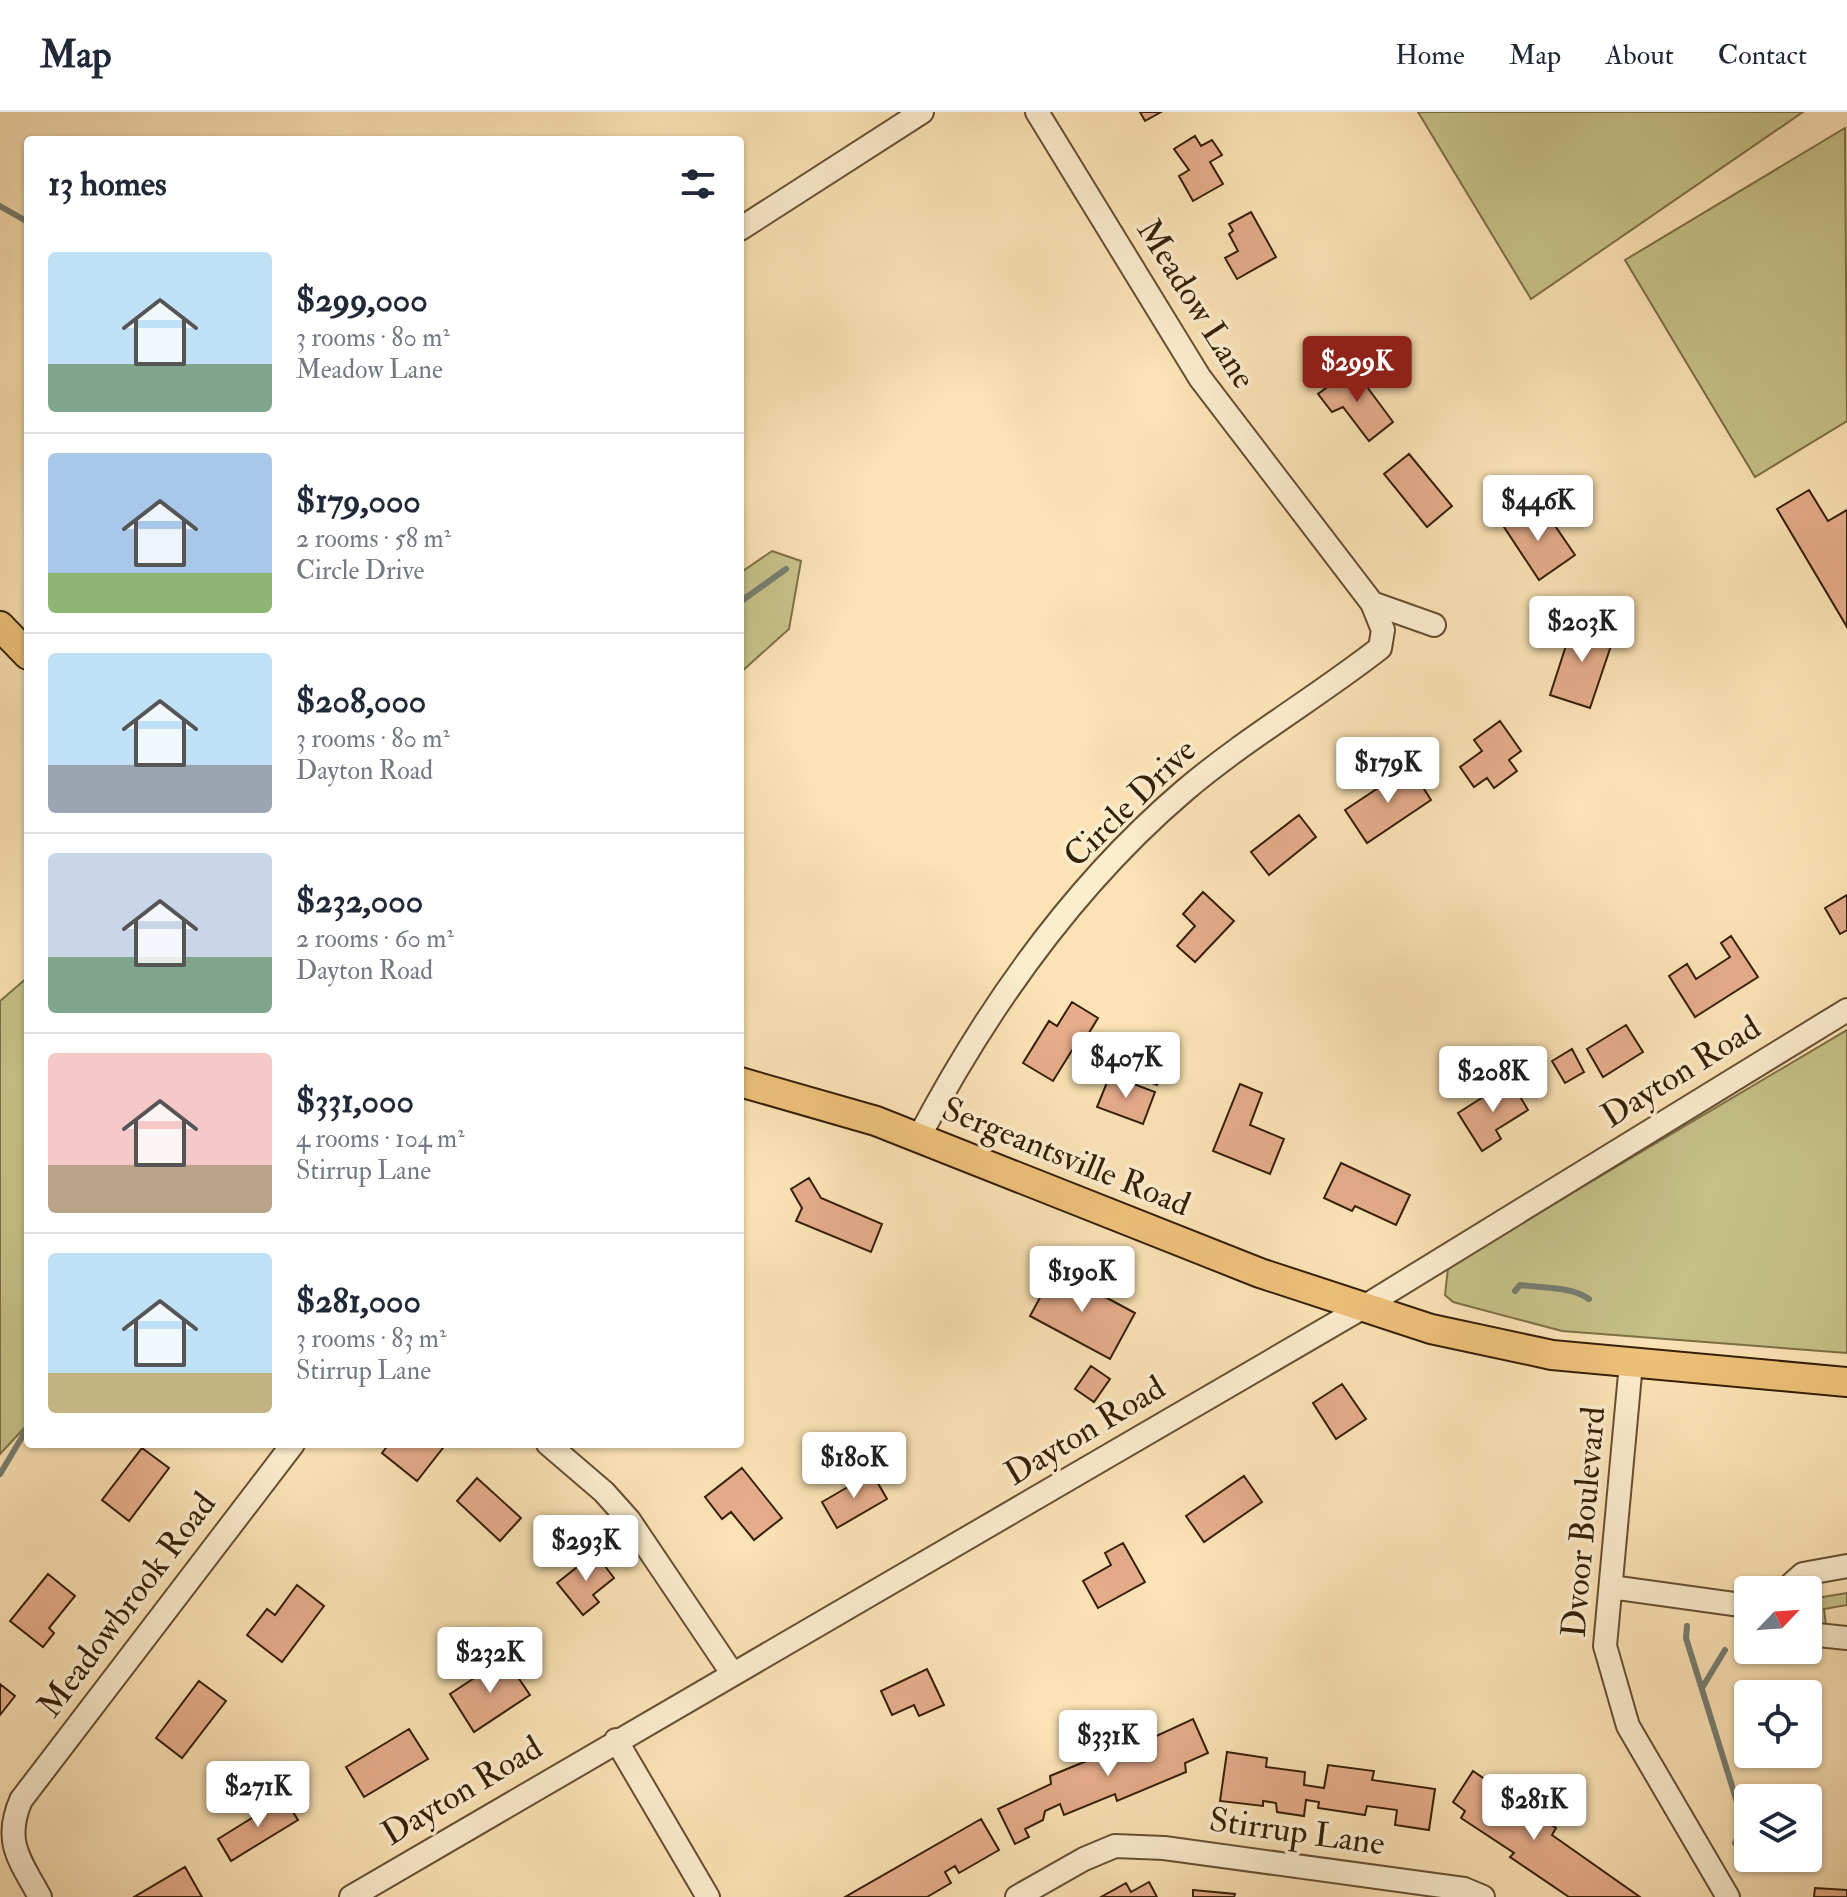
<!DOCTYPE html>
<meta charset="utf-8">
<style>
body{margin:0;font-family:"IM FELL Double Pica",serif;background:#f2f2f3;color:#1f2937;height:100vh;display:flex;flex-direction:column;font-size:30px;white-space:nowrap}
*{box-sizing:border-box;margin:0}
p{font-size:26px;color:#747a83}
.icon{flex:none;width:44px;height:44px;fill:none;stroke:currentColor;stroke-width:2;stroke-linecap:round;stroke-linejoin:round}
.map{position:relative;flex:1;overflow:hidden}
.drawer{position:absolute;left:24px;top:24px;width:720px;height:1312px;display:flex;flex-direction:column;background:#fff;border-radius:8px;box-shadow:0 2px 6px #0004}
.drawer>*{flex:none}
.needle{width:52px;rotate:65deg}
.fabs{position:absolute;left:1734px;top:1464px;display:grid;gap:16px}
.fabs a{display:grid;place-items:center;width:88px;height:88px;border-radius:8px;background:#fff;box-shadow:0 2px 6px #0004;font-size:40px}
.price{position:absolute;translate:-50% -68px;padding:0 18px;border-radius:8px;background:#fff;color:#222;font-size:26px;line-height:52px;filter:drop-shadow(0 2px 4px #0008)}
.price::after{content:'';position:absolute;left:50%;top:48px;width:24px;height:18px;margin-left:-12px;background:inherit;clip-path:polygon(0 0,100% 0,50% 100%)}
.price.on{background:#8f2418;color:#fff}
ul{padding:0;list-style:none}
li{display:flex;align-items:center;gap:24px;height:200px;padding:0 24px}
li+li{border-top:2px solid #e0e1e3}
li span{display:grid;place-items:center;flex:none;width:224px;height:160px;border-radius:8px;color:#555}
li>.icon{margin-inline-start:auto}
span .icon{width:96px;height:96px;fill:#fffc;stroke-width:1}
li b{font-size:34px}
h2{display:flex;justify-content:space-between;align-items:center;height:96px;padding:0 24px;font-size:34px}
header{display:flex;align-items:center;gap:48px;box-sizing:border-box;height:112px;padding:0 40px;background:#fff;border-bottom:2px solid #e0e1e3}
header strong{font-size:38px}
nav{display:flex;gap:44px;margin-inline-start:auto;font-size:28px}
.map>svg:first-child{display:block}
</style>
<header>
<strong>Map</strong>
<nav><a>Home</a><a>Map</a><a>About</a><a>Contact</a></nav>
</header>
<div class="map">
<svg width="1847" height="1785" viewBox="0 0 1847 1785">
<rect width="100%" height="100%" fill="#fbe3b5"/>
<filter id="stains"><feTurbulence type="fractalNoise" baseFrequency=".0025" numOctaves="4"/><feColorMatrix values="0 0 0 0 .2 0 0 0 0 .09 0 0 0 0 .02 0 0 0 .5 -.17"/></filter>
<radialGradient id="worn" r=".72"><stop offset=".6" stop-color="#630" stop-opacity="0"/><stop offset="1" stop-color="#630" stop-opacity=".3"/></radialGradient>
<path fill="#c6c188" stroke="#7e7046" stroke-width="2" d="M1418 0H1803L1531 187Z
M1845 16 1847 309 1755 365 1625 148Z
M772 439 801 449 789 517 740 561V461Z
M28 865V1312L0 1342V889Z
M1847 918V1241L1562 1219 1453 1190 1445 1183 1448 1156 1472 1140Z
M1806 1473 1810 1487 1847 1481V1493L1824 1497 1826 1513 1808 1510V1478H1799Z"/>
<g fill="none" stroke-linecap="round" stroke-linejoin="round">
<path stroke="#767d70" stroke-width="6" d="M0 94 28 110
M740 490 786 457
M1515 1179 1520 1173C1541 1176 1571 1174 1589 1187
M0 1362 28 1315
M1687 1514 1686 1526 1741 1703V1718L1735 1731
M1702 1576 1725 1538"/>
</g>
<path fill="#e6ad8b" stroke="#351f05" stroke-width="2" d="M1140 0H1161L1145 9Z
M1195 24 1201 34 1212 28 1222 43 1210 50 1223 72 1193 89 1179 64 1189 58 1174 37Z
M1251 100 1276 145 1237 167 1225 146 1238 139 1229 122 1233 119 1229 112Z
M1353 256 1393 310 1369 329 1343 295 1332 300 1318 282Z
M1409 342 1452 394 1427 415 1384 362Z
M1809 378 1828 409 1847 398V515L1777 397Z
M1526 396 1539 416 1551 408 1575 443 1539 468 1502 412Z
M1574 509 1615 522 1590 596 1550 583Z
M1500 609 1521 639 1509 648 1517 659 1494 676 1487 666 1474 675 1460 655 1482 639 1474 628Z
M1410 655 1431 688 1367 731 1345 698Z
M1299 703 1316 725 1269 763 1251 740Z
M1203 780 1234 809 1195 850 1177 834 1195 814 1183 802Z
M1847 783V818L1840 822 1825 796Z
M1731 824 1758 865 1695 905 1669 864 1687 852 1696 867 1730 845 1721 831Z
M1072 890 1098 906 1084 929 1079 927 1053 969 1023 951 1049 909 1057 914Z
M1626 913 1643 940 1603 965 1587 937Z
M1572 937 1584 960 1565 971 1552 949Z
M1146 942 1166 950 1157 973 1137 965Z
M1110 963 1155 980 1143 1012 1097 995Z
M1510 968 1528 998 1496 1018 1501 1027 1482 1039 1458 1001Z
M1240 972 1262 981 1250 1013 1284 1027 1270 1062 1213 1039Z
M1341 1051 1410 1083 1396 1113 1355 1094 1352 1099 1324 1086Z
M809 1066 821 1086 882 1112 871 1140 796 1109 802 1096 791 1077Z
M1055 1158 1135 1201 1110 1247 1030 1204Z
M1091 1254 1110 1267 1094 1290 1075 1277Z
M1342 1272 1366 1307 1336 1327 1313 1291Z
M389 1332H446L417 1369 382 1341Z
M142 1336 169 1356 129 1409 102 1388Z
M742 1356 782 1406 754 1428 731 1400 722 1407 705 1385Z
M872 1361 887 1387 837 1416 822 1390Z
M1244 1364 1262 1390 1204 1430 1186 1404Z
M477 1366 521 1406 500 1429 457 1389Z
M1123 1431 1145 1470 1098 1496 1083 1469 1111 1453 1105 1441Z
M595 1441 614 1466 593 1483 599 1490 583 1503 557 1471Z
M48 1462 75 1484 49 1516 54 1521 43 1535 10 1509Z
M297 1473 324 1494 282 1550 247 1523 267 1497 275 1503Z
M505 1546 530 1583 474 1620 450 1582Z
M927 1557 944 1593 919 1604 914 1593 892 1603 881 1579Z
M199 1569 226 1589 182 1646 156 1626Z
M0 1572 15 1584 0 1603Z
M1193 1607 1208 1641 1185 1651 1186 1660 1117 1689 1115 1682 1064 1703 1060 1692 1045 1699 1043 1708 1025 1717 1029 1725 1015 1732 998 1697 1051 1672 1050 1664 1096 1645 1100 1650Z
M409 1617 428 1647 364 1685 346 1655Z
M1227 1640 1267 1646 1266 1655 1305 1660 1304 1673 1324 1676 1328 1653 1374 1659 1372 1668 1435 1677 1429 1718 1395 1713 1397 1698 1367 1694 1365 1703 1318 1696 1319 1690 1306 1688 1304 1704 1277 1700 1276 1691 1263 1689V1694L1220 1689Z
M1473 1659 1556 1716 1552 1723 1640 1785H1569L1510 1745 1514 1741 1461 1706 1465 1699 1453 1690Z
M284 1686 298 1708 231 1749 218 1727Z
M981 1707 999 1738 959 1761 955 1754 945 1760 951 1771 927 1785H845Z
M185 1755 202 1785H134Z
M1149 1770 1157 1785H1101L1126 1771 1131 1780Z
M1815 1776 1847 1778V1785H1814Z
M1193 1778 1235 1782 1234 1785H1193Z"/>
<g fill="none" stroke-linecap="round" stroke-linejoin="round">
<g stroke="#665031" stroke-width="26">
<path id="minor" d="M740 117 922 0
M1372 491 1434 513
M919 1025C986 898 1074 773 1184 679 1245 627 1316 586 1380 536L1383 518 1372 491 1200 266 1037 0
M1631 1251 1605 1534 1628 1614 1728 1785
M548 1332 604 1380 629 1408 732 1561
M1611 1475 1748 1494
M1785 1478 1803 1462 1847 1454
M1808 1522 1847 1526
M616 1628 708 1785
M40 1785C20 1748 3 1730 21 1688L293 1332
M351 1785 1362 1196 1847 898
M1017 1785 1084 1747 1115 1734 1164 1736 1464 1777 1483 1785"/>
</g>
<g stroke="#351f05" stroke-width="32">
<path id="major" d="M0 514 28 543
M740 970 876 1009 1260 1161 1431 1217 1552 1243 1847 1270"/>
</g>
<use href="#minor" stroke="#fcedcf" stroke-width="22"/>
<use href="#major" stroke="#eec27a" stroke-width="28"/>
</g>
<g text-anchor="middle" dominant-baseline="central" stroke-width="7" stroke-linejoin="round" paint-order="stroke">
<g font-size="34" fill="#351f05" stroke="#fcedcf">
<text transform="translate(1196 192) rotate(58)">Meadow Lane</text>
<text transform="translate(1130 691) rotate(-44)">Circle Drive</text>
<text transform="translate(1681 960) rotate(-32)">Dayton Road</text>
<text transform="translate(1066 1045) rotate(22)">Sergeantsville Road</text>
<text transform="translate(1085 1319) rotate(-31)">Dayton Road</text>
<text transform="translate(1584 1410) rotate(-85)">Dvoor Boulevard</text>
<text transform="translate(127 1493) rotate(-53)">Meadowbrook Road</text>
<text transform="translate(462 1679) rotate(-31)">Dayton Road</text>
<text transform="translate(1297 1720) rotate(8)">Stirrup Lane</text>
</g>
</g>
<rect width="100%" height="100%" filter="url(#stains)"/>
<rect width="100%" height="100%" fill="url(#worn)"/>
</svg>
<div class="fabs">
<a><svg class="needle" viewBox="-14 -14 28 28"><path d="M0-13l5 13h-10z" fill="#e53935"/><path d="M0 13l5-13h-10z" fill="#747a83"/></svg></a>
<a><svg class="icon" aria-label="locate" viewBox="0 0 24 24"><circle cx="12" cy="12" r="6"/><path d="M12 2v4M12 18v4M2 12h4M18 12h4"/></svg></a>
<a><svg class="icon" aria-label="layers" viewBox="0 0 24 24"><path d="M12 4l9 5-9 5-9-5zM3 14l9 5 9-5"/></svg></a>
</div>
<b class="price on" style="left:1357px;top:292px">$299K</b>
<b class="price" style="left:1538px;top:431px">$446K</b>
<b class="price" style="left:1582px;top:552px">$203K</b>
<b class="price" style="left:1388px;top:693px">$179K</b>
<b class="price" style="left:1126px;top:988px">$407K</b>
<b class="price" style="left:1493px;top:1002px">$208K</b>
<b class="price" style="left:1082px;top:1202px">$190K</b>
<b class="price" style="left:854px;top:1388px">$180K</b>
<b class="price" style="left:586px;top:1471px">$293K</b>
<b class="price" style="left:490px;top:1583px">$232K</b>
<b class="price" style="left:1108px;top:1666px">$331K</b>
<b class="price" style="left:258px;top:1717px">$271K</b>
<b class="price" style="left:1534px;top:1730px">$281K</b>
<section class="drawer">
<h2>13 homes<svg class="icon" aria-label="filters" viewBox="0 0 24 24"><path d="M4 7h16M4 17h16"/><circle cx="9" cy="7" r="2"/><circle cx="15" cy="17" r="2"/></svg></h2>
<ul>
<li><span style="background:linear-gradient(#bfe0f5 70%,#7fa58c 0)"><svg class="icon" aria-label="home" viewBox="0 0 24 24"><path d="M3 11l9-7 9 7M6 9v11h12V9"/></svg></span><div><b>$299,000</b><p>3 rooms · 80 m²</p><p>Meadow Lane</p></div></li>
<li><span style="background:linear-gradient(#a9c7e8 75%,#8fb573 0)"><svg class="icon" aria-label="home" viewBox="0 0 24 24"><path d="M3 11l9-7 9 7M6 9v11h12V9"/></svg></span><div><b>$179,000</b><p>2 rooms · 58 m²</p><p>Circle Drive</p></div></li>
<li><span style="background:linear-gradient(#bfe0f5 70%,#9aa5b1 0)"><svg class="icon" aria-label="home" viewBox="0 0 24 24"><path d="M3 11l9-7 9 7M6 9v11h12V9"/></svg></span><div><b>$208,000</b><p>3 rooms · 80 m²</p><p>Dayton Road</p></div></li>
<li><span style="background:linear-gradient(#c9d6e8 65%,#7fa58c 0)"><svg class="icon" aria-label="home" viewBox="0 0 24 24"><path d="M3 11l9-7 9 7M6 9v11h12V9"/></svg></span><div><b>$232,000</b><p>2 rooms · 60 m²</p><p>Dayton Road</p></div></li>
<li><span style="background:linear-gradient(#f6c9c9 70%,#b9a48a 0)"><svg class="icon" aria-label="home" viewBox="0 0 24 24"><path d="M3 11l9-7 9 7M6 9v11h12V9"/></svg></span><div><b>$331,000</b><p>4 rooms · 104 m²</p><p>Stirrup Lane</p></div></li>
<li><span style="background:linear-gradient(#bfe0f5 75%,#c2b280 0)"><svg class="icon" aria-label="home" viewBox="0 0 24 24"><path d="M3 11l9-7 9 7M6 9v11h12V9"/></svg></span><div><b>$281,000</b><p>3 rooms · 83 m²</p><p>Stirrup Lane</p></div></li>
</ul>
</section>
</div>
